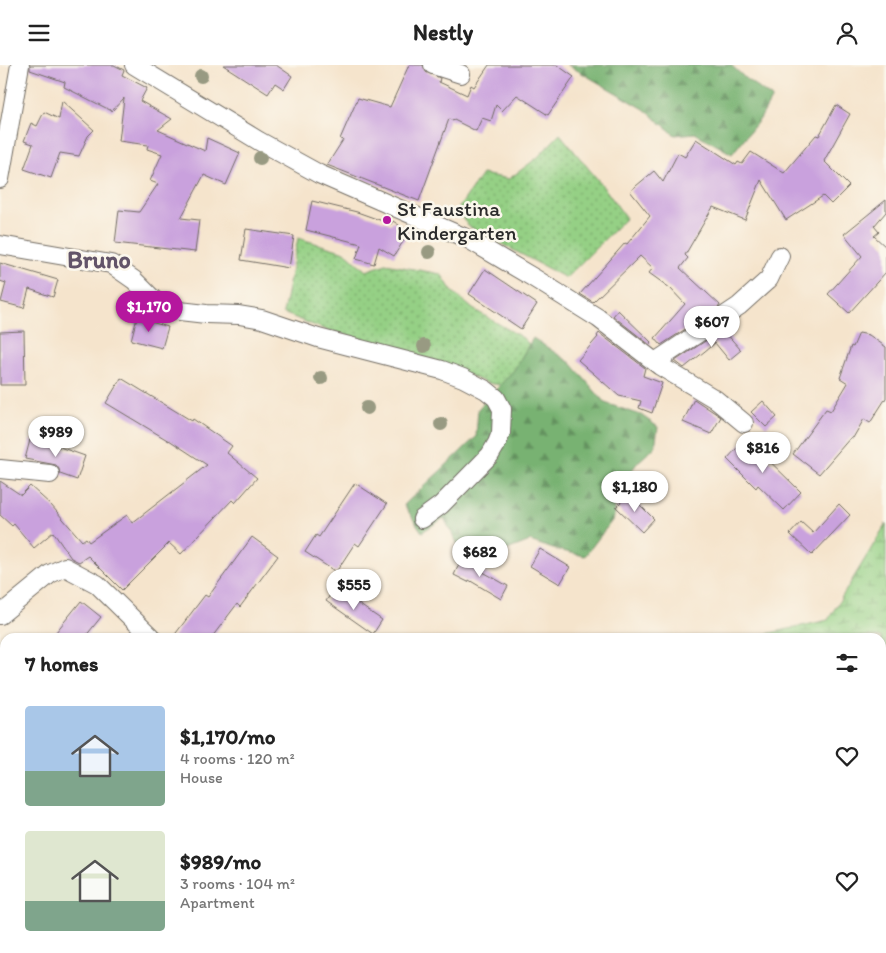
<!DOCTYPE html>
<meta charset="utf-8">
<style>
body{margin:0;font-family:Itim,sans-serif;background:#f6f6f6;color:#222;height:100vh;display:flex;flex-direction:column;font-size:19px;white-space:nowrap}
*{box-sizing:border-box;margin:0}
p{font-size:16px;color:#767676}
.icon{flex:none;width:28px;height:28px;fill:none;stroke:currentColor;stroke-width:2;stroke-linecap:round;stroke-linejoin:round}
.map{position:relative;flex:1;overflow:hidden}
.panel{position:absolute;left:0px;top:568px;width:886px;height:321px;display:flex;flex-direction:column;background:#fff;border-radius:15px 15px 0 0;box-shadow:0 1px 4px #0004}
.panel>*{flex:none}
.price{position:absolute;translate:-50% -42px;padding:0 11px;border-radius:18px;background:#fff;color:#222;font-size:16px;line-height:32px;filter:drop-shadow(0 1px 2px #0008)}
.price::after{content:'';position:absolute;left:50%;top:30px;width:15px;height:11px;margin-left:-8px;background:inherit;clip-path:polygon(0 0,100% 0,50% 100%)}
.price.selected{background:#b5179e;color:#fff}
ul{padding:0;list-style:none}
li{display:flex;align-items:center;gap:15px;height:125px;padding:0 25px}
li span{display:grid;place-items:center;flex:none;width:140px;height:100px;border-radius:5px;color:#555}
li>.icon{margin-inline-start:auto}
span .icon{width:60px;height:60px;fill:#fffc;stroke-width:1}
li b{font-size:21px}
h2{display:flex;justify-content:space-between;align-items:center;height:60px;padding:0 25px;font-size:21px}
header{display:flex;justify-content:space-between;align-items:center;height:65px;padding:0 25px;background:#fff;font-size:22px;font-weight:700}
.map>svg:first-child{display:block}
</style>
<header><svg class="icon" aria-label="menu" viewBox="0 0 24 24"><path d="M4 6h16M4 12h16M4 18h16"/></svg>Nestly<svg class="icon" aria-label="person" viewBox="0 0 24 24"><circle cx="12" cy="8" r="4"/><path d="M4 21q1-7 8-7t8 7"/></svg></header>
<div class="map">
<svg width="886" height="888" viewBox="0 0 886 888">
<defs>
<pattern id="grass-dots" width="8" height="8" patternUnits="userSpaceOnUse" patternTransform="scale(1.25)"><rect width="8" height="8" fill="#95d085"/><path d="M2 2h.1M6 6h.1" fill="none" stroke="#7aa96d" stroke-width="1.8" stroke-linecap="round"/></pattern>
<pattern id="forest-firs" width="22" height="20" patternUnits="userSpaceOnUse" patternTransform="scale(1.25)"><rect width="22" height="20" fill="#78b272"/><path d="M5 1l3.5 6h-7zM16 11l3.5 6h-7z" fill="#63915e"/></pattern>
<pattern id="wetland-marsh" width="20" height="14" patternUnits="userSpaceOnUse" patternTransform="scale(1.25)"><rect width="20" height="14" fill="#95d085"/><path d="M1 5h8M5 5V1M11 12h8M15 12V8" fill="none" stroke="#7aa96d"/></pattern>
</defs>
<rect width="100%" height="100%" fill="#fbf7ec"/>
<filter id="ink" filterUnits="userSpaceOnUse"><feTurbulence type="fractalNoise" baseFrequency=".02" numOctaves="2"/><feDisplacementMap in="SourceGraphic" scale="10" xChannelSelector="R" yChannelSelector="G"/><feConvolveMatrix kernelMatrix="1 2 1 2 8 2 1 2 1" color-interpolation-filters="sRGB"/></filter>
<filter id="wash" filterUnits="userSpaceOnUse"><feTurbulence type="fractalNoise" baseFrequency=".0096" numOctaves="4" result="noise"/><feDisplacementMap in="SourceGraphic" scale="20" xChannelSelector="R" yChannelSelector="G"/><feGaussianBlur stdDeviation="1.12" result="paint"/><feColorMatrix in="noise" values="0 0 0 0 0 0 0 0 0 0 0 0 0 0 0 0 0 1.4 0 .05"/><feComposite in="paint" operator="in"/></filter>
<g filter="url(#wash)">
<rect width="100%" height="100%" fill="#f5e4cc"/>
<path fill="url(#grass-dots)" stroke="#607e58" d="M560 69 603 121 626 153 566 213 468 161 458 144 482 109 509 114 537 93Z
M298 173 345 187 366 206 386 199 441 209 452 226 473 244 523 273 529 279 515 305 500 320 487 318 432 295 335 267 326 265 283 248Z"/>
<path fill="url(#forest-firs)" stroke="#526e4e" d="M568 0H731L745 13 772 33 760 54 732 89 695 68 675 70 644 44Z
M533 273 571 298 605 338 641 350 658 362 655 382 638 397 621 420 614 434V453L585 491 553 484 530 476 507 485 496 501 477 494 458 480 444 453 422 467 404 440 476 372 478 344 514 305Z"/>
<path fill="url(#wetland-marsh)" stroke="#607e58" d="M886 459V888H445L442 884H881V572H753L828 555Z"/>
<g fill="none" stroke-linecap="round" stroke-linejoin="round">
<path stroke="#3eabbc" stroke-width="5.5" d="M182 888 184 884"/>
</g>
<g id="blocks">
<path fill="#c9a1dd" d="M30 0H114L124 5 122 10 147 23 140 36 172 54 158 65 205 86 207 73 240 88 226 120 204 110 181 153 199 155 195 187 115 178 119 145 139 147 158 119 150 116 162 89 147 84 148 80 119 76 124 33 112 46 64 22 65 17 30 5Z
M223 0H276L292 11 284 24 275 18 268 29Z
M409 0H423L426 7 440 13 439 17 467 30 471 20 474 22 489 0H557L574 12 548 50 517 30 502 46 496 40 491 56 482 53 476 66 454 55 453 56 449 54 419 136 327 100 343 75 340 74 358 33 390 42Z
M62 36 94 65 88 71 79 91 60 88 51 113 24 104 33 79 24 76 31 58 37 61 44 47 59 54Z
M836 40 850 49 824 96 849 121 831 139 823 131 786 155 761 115 745 155 713 142 685 190 688 193 680 203 720 240 718 243 661 280 655 273 685 239 670 223 649 208 653 203 640 191 593 237 580 229 625 178 627 179 650 151 630 126 654 106 663 117 678 88 685 92 696 74 736 100 738 97 742 99 751 87 784 108 816 70 819 71Z
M886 135V147L874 161 879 167 874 171 886 182V207L849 248 828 229 862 191 844 169Z
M312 136 357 147 391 159 393 156 409 167 394 191 379 182 374 199 356 194 361 179 306 165Z
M246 164 294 171 289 203 241 195Z
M0 198 58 215 53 232 29 224 24 243 1 237 6 218 0 216Z
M485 204 537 239 521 264 469 229Z
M618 245 651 277 650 280 613 251Z
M137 253 168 262 162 283 131 275Z
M728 261 729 262 724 266 741 285 729 295 715 278 684 303 675 296Z
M24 266 25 320H0V267Z
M599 268 645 303 643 311 662 318 652 348 639 343 641 336 619 331 578 295 598 272 597 271Z
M859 268 869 270 886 282V333L870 358 864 354 853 373 851 372 819 409 793 389 826 344 831 346 848 318 840 313 851 281 853 282Z
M121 313 192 356 193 354 232 381 227 388 257 413 235 438 232 435 181 489 169 478 122 525 88 491 79 497 71 493 53 467 34 483 14 459 12 461 0 450V416L21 430 30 421 51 440 82 476 86 473 89 477 127 450 132 458 207 400 169 375V376L106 338Z
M694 334 721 352 711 369 683 357Z
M763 336 777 352 766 362 751 347Z
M746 373 801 427 784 445 758 420 756 423 727 394Z
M30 375 50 380 51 379 85 391 77 415 60 409 59 404 56 400 25 394Z
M355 418 387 439 359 481 355 478 336 507 305 487 316 470 319 472Z
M629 429 654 454 642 467 616 442Z
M839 439 850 450 812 490 790 469 801 457 813 468Z
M252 472 278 491 240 542 237 539 212 572H173L205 530 208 532Z
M540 484 570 502 560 519 530 501Z
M463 491 478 499 476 503 508 521 501 534 469 515 468 517 454 510Z
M335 523 382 555 373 569 326 536Z
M81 536 101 552 85 572H63L56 567Z"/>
</g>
</g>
<g filter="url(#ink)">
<use href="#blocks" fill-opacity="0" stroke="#726c63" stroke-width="1"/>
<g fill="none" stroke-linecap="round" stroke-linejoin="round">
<g stroke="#726c63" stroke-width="20">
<path id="minor" d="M134 0 259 76 319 109 468 174 534 213 598 253 660 301 715 334 744 358
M433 0 461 9
M0 114 20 0
M0 180 111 199 134 215 156 237 171 245 206 249 239 250 262 254 318 273 442 305 463 313 486 325 496 333 502 344 501 368 497 378 490 390 441 440 422 454
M655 297 739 241 769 214 780 191
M0 404 50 409
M0 550 50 509 65 502 97 519 151 572
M0 686 5 691"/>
</g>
<use href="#minor" stroke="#fff" stroke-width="18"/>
</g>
<g fill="#989a82">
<circle cx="201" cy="11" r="7"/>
<circle cx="260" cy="93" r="7"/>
<circle cx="429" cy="187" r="7"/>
<circle cx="424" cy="281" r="7"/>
<circle cx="321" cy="313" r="7"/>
<circle cx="367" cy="343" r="7"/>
<circle cx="441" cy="359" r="7"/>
</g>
</g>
<circle fill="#b5179e" stroke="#fbf7ec" stroke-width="2" cx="387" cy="155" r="5"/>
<g text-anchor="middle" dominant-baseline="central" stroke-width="5" stroke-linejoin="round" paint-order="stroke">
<g font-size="21" fill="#2b2b2b" stroke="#fbf7ec" text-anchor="start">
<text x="397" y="143">St Faustina<tspan x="397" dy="24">Kindergarten</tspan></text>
</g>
<g font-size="24" font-weight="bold" fill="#625469" stroke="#fbf7ec">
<text x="99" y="194">Bruno</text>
</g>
</g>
</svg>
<b class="price selected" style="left:149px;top:268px">$1,170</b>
<b class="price" style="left:712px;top:283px">$607</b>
<b class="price" style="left:56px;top:393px">$989</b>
<b class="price" style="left:763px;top:409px">$816</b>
<b class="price" style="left:635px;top:448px">$1,180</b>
<b class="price" style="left:480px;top:513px">$682</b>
<b class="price" style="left:354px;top:546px">$555</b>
<section class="panel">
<h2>7 homes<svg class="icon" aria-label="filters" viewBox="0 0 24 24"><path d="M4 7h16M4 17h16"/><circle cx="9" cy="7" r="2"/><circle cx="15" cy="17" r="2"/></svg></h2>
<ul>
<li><span style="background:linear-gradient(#a9c7e8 65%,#7fa58c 0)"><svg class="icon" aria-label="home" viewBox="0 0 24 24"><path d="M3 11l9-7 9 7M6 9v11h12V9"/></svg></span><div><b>$1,170/mo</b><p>4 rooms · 120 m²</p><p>House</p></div><svg class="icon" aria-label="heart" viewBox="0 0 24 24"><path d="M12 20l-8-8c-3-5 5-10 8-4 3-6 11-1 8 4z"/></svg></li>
<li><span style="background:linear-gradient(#dfe7d0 70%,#7fa58c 0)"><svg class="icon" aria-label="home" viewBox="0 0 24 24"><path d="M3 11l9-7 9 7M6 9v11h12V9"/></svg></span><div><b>$989/mo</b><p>3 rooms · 104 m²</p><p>Apartment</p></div><svg class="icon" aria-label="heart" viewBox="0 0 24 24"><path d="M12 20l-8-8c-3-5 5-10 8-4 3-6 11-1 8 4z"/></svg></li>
</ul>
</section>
</div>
